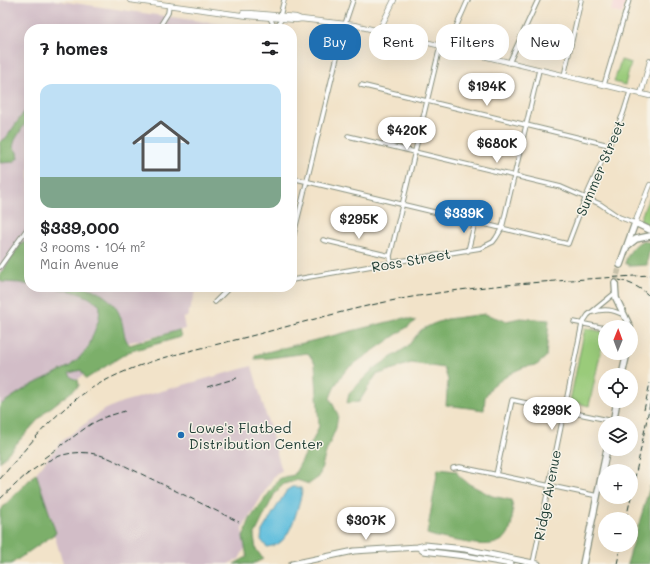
<!DOCTYPE html>
<meta charset="utf-8">
<style>
body{margin:0;font-family:Mali,sans-serif;background:#f6f6f6;color:#202124;height:100vh;display:flex;flex-direction:column;font-size:15px;white-space:nowrap}
*{box-sizing:border-box;margin:0}
p{font-size:13px;color:#757577}
.icon{flex:none;width:22px;height:22px;fill:none;stroke:currentColor;stroke-width:2;stroke-linecap:round;stroke-linejoin:round}
.map{position:relative;flex:1;overflow:hidden}
.details{position:absolute;left:24px;top:24px;width:273px;height:268px;display:flex;flex-direction:column;background:#fff;border-radius:16px;box-shadow:0 4px 16px #0002}
.details>*{flex:none}
.hud{position:absolute;left:309px;top:24px;width:281px;height:36px;display:flex;gap:8px}
.needle{width:26px;rotate:1deg}
.tools{position:absolute;left:598px;top:320px;display:grid;gap:8px}
.tools a{display:grid;place-items:center;width:40px;height:40px;border-radius:50%;background:#fff;box-shadow:0 4px 16px #0002;font-size:20px}
.price{position:absolute;translate:-50% -34px;padding:0 9px;border-radius:14px;background:#fff;color:#222;font-size:13px;line-height:26px;filter:drop-shadow(0 1px 2px #0008)}
.price::after{content:'';position:absolute;left:50%;top:24px;width:12px;height:9px;margin-left:-6px;background:inherit;clip-path:polygon(0 0,100% 0,50% 100%)}
.price.on{background:#1f6fb2;color:#fff}
ul{padding:0;list-style:none}
li{display:grid;align-content:center;gap:8px;height:212px;padding:0 16px}
li span{display:grid;place-items:center;height:124px;border-radius:12px;color:#555}
li>.icon{margin-inline-start:auto}
span .icon{width:72px;height:72px;fill:#fffc;stroke-width:1}
li b{font-size:17px}
h2{display:flex;justify-content:space-between;align-items:center;height:48px;padding:0 16px;font-size:17px}
.tag{padding:0 14px;border-radius:16px;background:#fff;box-shadow:0 4px 16px #0002;font-size:14px;line-height:36px}
.tag.on{background:#1f6fb2;color:#fff}
.map>svg:first-child{display:block}
</style>
<div class="map">
<svg width="650" height="564" viewBox="0 0 650 564">
<rect width="100%" height="100%" fill="#f7f3e8"/>
<filter id="ink" filterUnits="userSpaceOnUse"><feTurbulence type="fractalNoise" baseFrequency=".025" numOctaves="2"/><feDisplacementMap in="SourceGraphic" scale="8" xChannelSelector="R" yChannelSelector="G"/><feConvolveMatrix kernelMatrix="1 2 1 2 8 2 1 2 1" color-interpolation-filters="sRGB"/></filter>
<filter id="wash" filterUnits="userSpaceOnUse"><feTurbulence type="fractalNoise" baseFrequency=".012" numOctaves="4" result="noise"/><feDisplacementMap in="SourceGraphic" scale="16" xChannelSelector="R" yChannelSelector="G"/><feGaussianBlur stdDeviation="0.9" result="paint"/><feColorMatrix in="noise" values="0 0 0 0 0 0 0 0 0 0 0 0 0 0 0 0 0 1.4 0 .05"/><feComposite in="paint" operator="in"/></filter>
<g filter="url(#wash)">
<rect width="100%" height="100%" fill="#f2e3c9"/>
<path fill="#f7cfd3" d="M615 0H626L622 14 611 11Z"/>
<path fill="#d2bdc7" d="M0 0H53L247 28V29H29V287H197L187 317 183 318 185 329 118 345 31 420 0 434Z
M252 366 282 471 274 476 242 529 245 548 239 559 228 564H63L36 473 62 441 102 411 122 402Z"/>
<path fill="#9acb7a" stroke="#5c8457" d="M621 60 631 63 625 85 614 82Z
M650 198V226L643 222 640 220 647 202Z
M585 328 605 332 589 406 570 401Z"/>
<path fill="#7baf6a" stroke="#4d764f" d="M29 105V117L15 140 13 147 17 152 18 158 13 162 0 163V142L6 138Z
M644 240 650 243C650 251 647 258 647 265L631 266 625 263C628 253 634 244 644 240Z
M22 242H29V285L21 283 2 282 0 280V275Z
M43 287C53 287 78 285 86 287 102 292 117 303 121 319 124 327 123 339 130 345L179 330 181 337 128 352 86 379 81 370 69 373 72 378 78 380 79 386 46 411 0 462V405L26 388 70 366 79 358 88 348 90 343 99 319 100 306C87 292 61 288 43 287Z
M485 314 506 321 520 318 549 320 546 357 537 365 524 367 513 372 492 386 485 397 484 410 446 405 448 380 444 368 411 363 376 375 359 402 347 403 349 394 372 370 407 347 421 330 433 324 447 319Z
M404 318 416 321 348 368C340 377 334 386 330 398L338 415 336 428 326 452 319 477 309 484 297 480 284 484 275 493 254 536 256 549 263 559 253 564H234L247 557 243 537 250 519 280 478 294 475 314 438 319 426 315 363 308 353 270 358 255 359V355Z
M438 469 456 471 459 476 469 484 492 496 511 500C514 507 512 514 512 521 509 549 483 546 463 542 451 540 438 538 427 534Z
M36 473 56 533 11 564H0V510Z
M650 486V564H627Z"/>
<path fill="#5fbedd" stroke="#3f7e88" d="M292 487H297L301 488 302 492C298 507 293 530 282 541 278 545 272 546 267 547L261 540 262 531 287 490Z"/>
</g>
<g filter="url(#ink)">
<g fill="none" stroke-linecap="round" stroke-linejoin="round">
<path stroke="#c8c2ab" stroke-width="5.5" stroke-dasharray="5.5 3" stroke-linecap="butt" d="M615 283 620 265"/>
<g stroke="#88907e" stroke-width="5.5">
<path id="minor" d="M280 16 284 0
M270 18 273 24V29
M158 29 168 13 169 5
M277 29 281 19
M509 63 538 0
M564 76 581 0
M361 85 609 145
M604 85 629 0
M348 136 561 187 600 204 619 217 635 223
M292 178 568 244 585 199 623 114 630 92
M323 240 390 256
M292 242 345 24 353 0
M468 251 475 222
M391 263 390 256 439 51 449 43 468 0
M0 267 29 226
M292 280 412 259 481 248 493 242 496 238 502 228 539 70
M215 302 230 287
M593 312C605 308 613 310 624 315
M574 322 605 328
M453 468 460 467 598 496
M496 475 512 400 613 421
M533 563 582 324 588 315 615 293"/>
</g>
<g stroke="#88907e" stroke-width="6">
<path id="tertiary" d="M130 0 248 16 296 20 301 19 354 25 650 96
M243 13H249L296 17 301 19
M379 31 394 0
M641 94 650 61
M635 223 650 185"/>
</g>
<g stroke="#88907e" stroke-width="7">
<path id="secondary" d="M418 547 423 551 465 556 511 564
M292 564 354 551 418 547 425 545 465 549 538 564"/>
</g>
<g stroke="#88907e" stroke-width="8">
<path id="primary" d="M627 246 636 239 650 236
M620 265 635 223 650 230
M615 283 616 298 630 327
M622 375 627 353
M613 423 617 401
M583 564 607 449"/>
</g>
<use href="#minor" stroke="#fff" stroke-width="3.5"/>
<use href="#tertiary" stroke="#fff" stroke-width="4.5"/>
<use href="#secondary" stroke="#fff" stroke-width="5"/>
<use href="#primary" stroke="#fff" stroke-width="5.5"/>
<path stroke="#1f3d34" stroke-width="1" stroke-dasharray="6 3" stroke-linecap="butt" d="M619 280C631 283 642 288 650 297
M207 387 237 378
M644 410 650 383
M44 458 91 424 105 417 125 411
M25 476C51 455 78 445 111 459L239 522
M0 479C28 446 55 411 92 388 138 360 192 351 243 338 303 323 363 304 425 295 499 283 575 280 650 275
M631 497 650 404
M0 499 28 473
M626 519 631 497
M617 564 621 545"/>
</g>
</g>
<circle fill="#1f6fb2" stroke="#f7f3e8" stroke-width="1.5" cx="181" cy="435" r="4"/>
<g text-anchor="middle" dominant-baseline="central" stroke-width="3" stroke-linejoin="round" paint-order="stroke">
<g font-size="14" fill="#1f3d34" stroke="#f7f3e8">
<text transform="translate(600 168) rotate(-67)">Summer Street</text>
<text transform="translate(411 260) rotate(-10)">Ross Street</text>
<text transform="translate(547 495) rotate(-79)">Ridge Avenue</text>
</g>
<g font-size="14" fill="#1f3d34" stroke="#f7f3e8" text-anchor="start">
<text x="189" y="427">Lowe's Flatbed<tspan x="189" dy="16">Distribution Center</tspan></text>
</g>
</g>
</svg>
<div class="tools">
<a><svg class="needle" viewBox="-14 -14 28 28"><path d="M0-13l5 13h-10z" fill="#e53935"/><path d="M0 13l5-13h-10z" fill="#757577"/></svg></a>
<a><svg class="icon" aria-label="locate" viewBox="0 0 24 24"><circle cx="12" cy="12" r="6"/><path d="M12 2v4M12 18v4M2 12h4M18 12h4"/></svg></a>
<a><svg class="icon" aria-label="layers" viewBox="0 0 24 24"><path d="M12 4l9 5-9 5-9-5zM3 14l9 5 9-5"/></svg></a>
<a>+</a>
<a>−</a>
</div>
<b class="price" style="left:487px;top:107px">$194K</b>
<b class="price" style="left:407px;top:151px">$420K</b>
<b class="price" style="left:497px;top:164px">$680K</b>
<b class="price on" style="left:464px;top:234px">$339K</b>
<b class="price" style="left:359px;top:240px">$295K</b>
<b class="price" style="left:552px;top:431px">$299K</b>
<b class="price" style="left:366px;top:541px">$307K</b>
<div class="hud">
<a class="tag on">Buy</a>
<a class="tag">Rent</a>
<a class="tag">Filters</a>
<a class="tag">New</a>
</div>
<section class="details">
<h2>7 homes<svg class="icon" aria-label="filters" viewBox="0 0 24 24"><path d="M4 7h16M4 17h16"/><circle cx="9" cy="7" r="2"/><circle cx="15" cy="17" r="2"/></svg></h2>
<ul>
<li><span style="background:linear-gradient(#bfe0f5 75%,#7fa58c 0)"><svg class="icon" aria-label="home" viewBox="0 0 24 24"><path d="M3 11l9-7 9 7M6 9v11h12V9"/></svg></span><div><b>$339,000</b><p>3 rooms · 104 m²</p><p>Main Avenue</p></div></li>
</ul>
</section>
</div>
